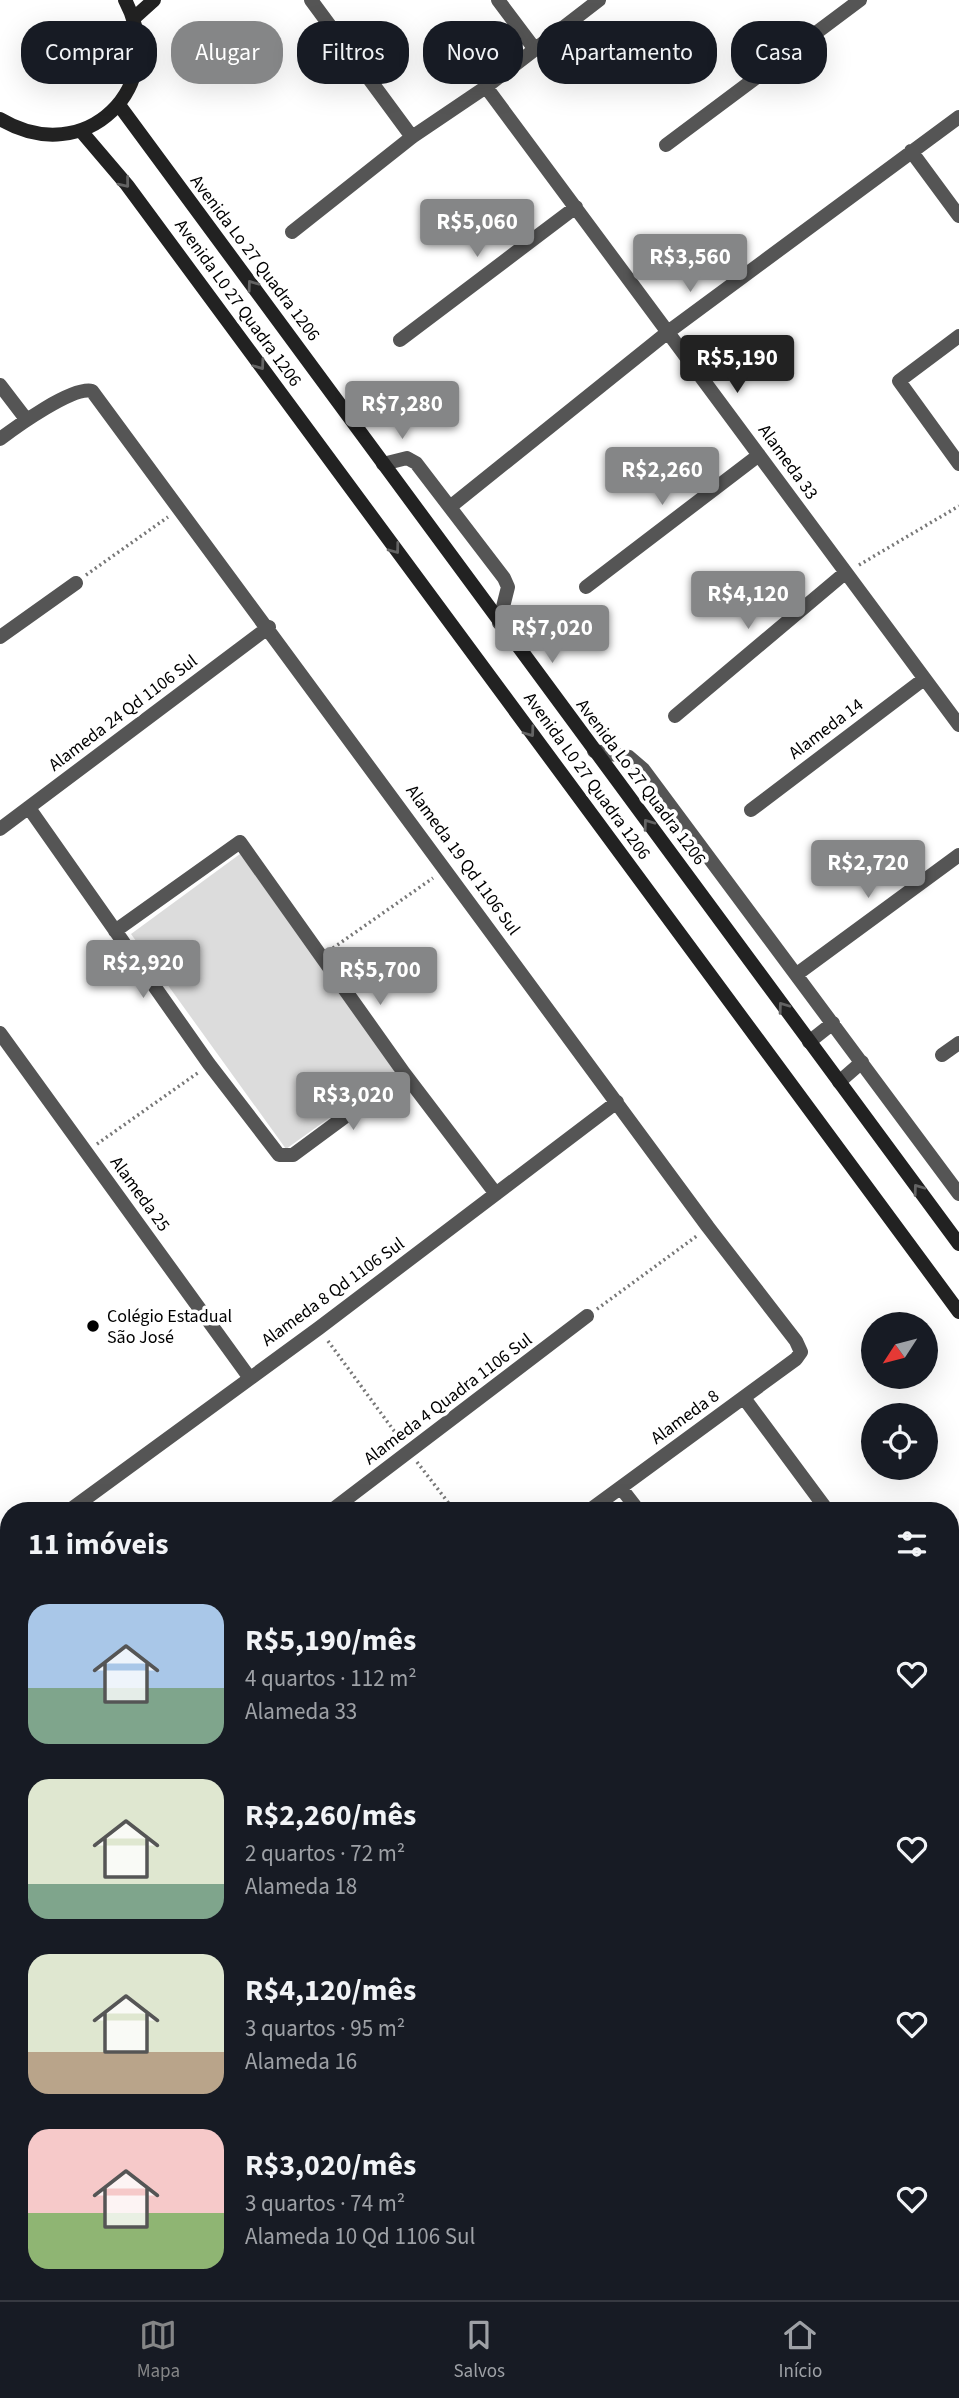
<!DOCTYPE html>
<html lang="pt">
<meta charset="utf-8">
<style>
body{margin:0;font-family:"Source Sans 3",sans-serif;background:#20242c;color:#f1f3f6;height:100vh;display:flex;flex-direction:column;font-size:26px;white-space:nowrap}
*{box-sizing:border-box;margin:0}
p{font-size:23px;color:#9ea1a6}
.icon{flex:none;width:38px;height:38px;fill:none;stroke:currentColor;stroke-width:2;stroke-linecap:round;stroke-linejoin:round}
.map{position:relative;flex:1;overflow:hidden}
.side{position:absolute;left:0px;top:1502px;width:959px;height:800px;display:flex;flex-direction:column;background:#171b24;border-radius:28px 28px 0 0;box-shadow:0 7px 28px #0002}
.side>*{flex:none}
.hud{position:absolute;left:21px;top:21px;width:917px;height:63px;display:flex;gap:14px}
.needle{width:46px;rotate:234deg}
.fabs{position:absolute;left:861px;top:1312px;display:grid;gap:14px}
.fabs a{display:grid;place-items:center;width:77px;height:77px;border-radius:50%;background:#171b24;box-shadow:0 7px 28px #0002;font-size:35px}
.price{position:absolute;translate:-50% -60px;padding:0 16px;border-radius:7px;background:#858687;color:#fff;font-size:23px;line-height:46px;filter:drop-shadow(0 2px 4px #0008)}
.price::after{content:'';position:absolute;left:50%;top:42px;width:21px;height:16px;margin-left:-10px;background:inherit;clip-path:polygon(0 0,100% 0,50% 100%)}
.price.on{background:#222;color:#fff}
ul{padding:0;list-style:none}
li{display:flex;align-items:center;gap:21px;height:175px;padding:0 28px}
li span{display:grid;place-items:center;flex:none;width:196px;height:140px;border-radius:21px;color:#555}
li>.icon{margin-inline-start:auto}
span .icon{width:84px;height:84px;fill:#fffc;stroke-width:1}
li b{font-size:30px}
h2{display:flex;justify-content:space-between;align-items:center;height:84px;padding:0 28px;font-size:30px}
.tag{padding:0 24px;border-radius:28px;background:#171b24;box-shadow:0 7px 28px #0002;font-size:24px;line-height:63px}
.tag.on{background:#858687;color:#fff}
.dock{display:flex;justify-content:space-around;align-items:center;height:98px;border-top:2px solid #363941;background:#171b24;font-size:19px;color:#9ea1a6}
.dock a{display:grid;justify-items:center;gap:4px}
.dock .on{color:#858687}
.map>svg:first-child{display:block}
</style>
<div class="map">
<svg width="959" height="2300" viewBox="0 0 959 2300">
<rect width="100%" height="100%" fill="#fff"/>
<path fill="#dcdcdc" d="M240 854 396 1070 286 1149 131 934Z"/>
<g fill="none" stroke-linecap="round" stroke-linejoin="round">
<path stroke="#777" stroke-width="3.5" stroke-dasharray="2 3.5" stroke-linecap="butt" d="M859 565 959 506
M86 575 168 517
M333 948 433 878
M97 1144 199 1072
M597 1309 698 1235
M328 1341 400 1439
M417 1462 454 1510
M950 1663 959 1657
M83 2300 93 2292"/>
<path stroke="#555" stroke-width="14" d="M311 0 412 137
M498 0 534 48
M486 87 959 725
M666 145 860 0
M911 151 959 216
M292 232 412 137 486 87 599 0
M959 336 899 381 959 464
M400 340 576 207
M0 385 26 419
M0 439C17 426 73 386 92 391L708 1227 796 1341 801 1352 796 1359 590 1510
M383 464 407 458 416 463 504 578 508 587 499 623
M450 507 668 332 959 117
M586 587 759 455
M0 637 76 583
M675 716 845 573
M594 751 629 757 643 769 959 1194
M29 808 209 1064 279 1155H293L404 1073
M751 810 924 679
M0 829 269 627
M115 931 240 842 404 1073 496 1194
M797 974 959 855
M0 1033 249 1377
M809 1042 833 1023
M942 1055 959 1043
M839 1082 862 1062
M744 1398 827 1510
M621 1488 638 1510
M70 1510 319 1328 617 1102
M332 1510 587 1316
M0 1560 9 1554
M0 1754 9 1747
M950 1812 959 1806
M0 1944 9 1938
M950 2059 959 2052
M0 2072 9 2084
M601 2292 606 2300
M293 2300 303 2292
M627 2300 637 2292"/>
<path stroke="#222" stroke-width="14" d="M134 18 154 0
M119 105 959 1244
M0 119C85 170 171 87 125 0
M81 131 127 185 959 1312
M950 1584 959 1577
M950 1633 959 1627
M0 2281 9 2274
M41 2300 51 2292"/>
</g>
<defs><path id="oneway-chevron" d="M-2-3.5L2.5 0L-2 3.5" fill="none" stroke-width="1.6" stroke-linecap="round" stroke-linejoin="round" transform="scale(1.75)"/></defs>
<g stroke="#646464">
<use href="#oneway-chevron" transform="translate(125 183) rotate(51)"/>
<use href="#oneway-chevron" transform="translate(252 285) rotate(-126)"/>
<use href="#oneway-chevron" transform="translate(260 365) rotate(54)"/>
<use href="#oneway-chevron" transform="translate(395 549) rotate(53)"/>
<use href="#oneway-chevron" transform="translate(530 732) rotate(54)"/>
<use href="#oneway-chevron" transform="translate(648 824) rotate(-126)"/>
<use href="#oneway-chevron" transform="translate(783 1007) rotate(-126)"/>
<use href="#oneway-chevron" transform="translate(918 1189) rotate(-126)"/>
</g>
<circle fill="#000" stroke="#fff" stroke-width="2.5" cx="93" cy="1326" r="7"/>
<g text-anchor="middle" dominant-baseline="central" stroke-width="7" stroke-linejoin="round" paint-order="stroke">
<g font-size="18" fill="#000" stroke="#fff">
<text transform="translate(255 258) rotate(53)">Avenida Lo 27 Quadra 1206</text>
<text transform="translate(238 303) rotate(54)">Avenida L0 27 Quadra 1206</text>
<text transform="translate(788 462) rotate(54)">Alameda 33</text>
<text transform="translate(123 713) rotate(-37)">Alameda 24 Qd 1106 Sul</text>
<text transform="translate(826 729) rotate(-37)">Alameda 14</text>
<text transform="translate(587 776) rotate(54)">Avenida L0 27 Quadra 1206</text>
<text transform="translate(641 782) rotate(53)">Avenida Lo 27 Quadra 1206</text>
<text transform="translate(463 860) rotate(54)">Alameda 19 Qd 1106 Sul</text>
<text transform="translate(140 1194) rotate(54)">Alameda 25</text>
<text transform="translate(333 1292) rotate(-36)">Alameda 8 Qd 1106 Sul</text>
<text transform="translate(448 1399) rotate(-37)">Alameda 4 Quadra 1106 Sul</text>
<text transform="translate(685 1417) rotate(-36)">Alameda 8</text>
</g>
<g font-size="18" fill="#000" stroke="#fff" text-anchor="start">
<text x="107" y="1316">Colégio Estadual<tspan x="107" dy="21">São José</tspan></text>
</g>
</g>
</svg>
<div class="fabs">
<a><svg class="needle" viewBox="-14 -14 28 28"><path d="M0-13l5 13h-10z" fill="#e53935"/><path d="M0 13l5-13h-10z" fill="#9ea1a6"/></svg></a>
<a><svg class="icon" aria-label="locate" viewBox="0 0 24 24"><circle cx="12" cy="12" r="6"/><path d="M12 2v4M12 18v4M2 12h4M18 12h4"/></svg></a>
</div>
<b class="price" style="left:477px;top:259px">R$5,060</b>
<b class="price" style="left:690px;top:294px">R$3,560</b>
<b class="price on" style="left:737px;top:395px">R$5,190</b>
<b class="price" style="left:402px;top:441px">R$7,280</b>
<b class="price" style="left:662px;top:507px">R$2,260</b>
<b class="price" style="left:748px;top:631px">R$4,120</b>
<b class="price" style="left:552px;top:665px">R$7,020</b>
<b class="price" style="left:868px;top:900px">R$2,720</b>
<b class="price" style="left:143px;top:1000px">R$2,920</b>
<b class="price" style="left:380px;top:1007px">R$5,700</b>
<b class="price" style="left:353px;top:1132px">R$3,020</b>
<div class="hud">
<a class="tag">Comprar</a>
<a class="tag on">Alugar</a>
<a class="tag">Filtros</a>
<a class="tag">Novo</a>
<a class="tag">Apartamento</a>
<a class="tag">Casa</a>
</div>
<section class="side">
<h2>11 imóveis<svg class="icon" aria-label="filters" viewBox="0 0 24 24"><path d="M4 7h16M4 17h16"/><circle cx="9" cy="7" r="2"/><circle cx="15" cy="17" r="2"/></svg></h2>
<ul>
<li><span style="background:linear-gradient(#a9c7e8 60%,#7fa58c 0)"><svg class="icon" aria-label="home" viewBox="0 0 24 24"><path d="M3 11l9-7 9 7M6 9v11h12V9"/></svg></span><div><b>R$5,190/mês</b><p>4 quartos · 112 m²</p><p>Alameda 33</p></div><svg class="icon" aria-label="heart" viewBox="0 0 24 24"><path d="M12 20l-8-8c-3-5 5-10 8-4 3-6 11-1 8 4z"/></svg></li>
<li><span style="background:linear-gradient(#dfe7d0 75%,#7fa58c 0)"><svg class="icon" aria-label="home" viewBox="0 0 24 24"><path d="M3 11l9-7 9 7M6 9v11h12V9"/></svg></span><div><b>R$2,260/mês</b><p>2 quartos · 72 m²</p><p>Alameda 18</p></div><svg class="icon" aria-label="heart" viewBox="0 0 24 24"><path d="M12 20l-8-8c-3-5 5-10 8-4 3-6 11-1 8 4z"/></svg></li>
<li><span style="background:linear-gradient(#dfe7d0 70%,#b9a48a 0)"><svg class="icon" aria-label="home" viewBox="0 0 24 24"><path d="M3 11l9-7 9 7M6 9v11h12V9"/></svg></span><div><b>R$4,120/mês</b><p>3 quartos · 95 m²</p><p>Alameda 16</p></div><svg class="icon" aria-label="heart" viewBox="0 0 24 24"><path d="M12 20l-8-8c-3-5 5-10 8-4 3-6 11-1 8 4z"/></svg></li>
<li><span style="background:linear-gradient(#f6c9c9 60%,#8fb573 0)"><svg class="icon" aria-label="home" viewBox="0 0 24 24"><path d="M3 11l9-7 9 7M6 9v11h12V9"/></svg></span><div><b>R$3,020/mês</b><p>3 quartos · 74 m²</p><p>Alameda 10 Qd 1106 Sul</p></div><svg class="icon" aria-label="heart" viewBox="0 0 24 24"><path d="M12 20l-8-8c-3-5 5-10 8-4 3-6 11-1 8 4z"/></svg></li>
</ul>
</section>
</div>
<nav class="dock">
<a class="on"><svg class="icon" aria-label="map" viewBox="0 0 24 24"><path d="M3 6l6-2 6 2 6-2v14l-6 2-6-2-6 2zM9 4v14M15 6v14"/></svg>Mapa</a>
<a><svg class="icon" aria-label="saved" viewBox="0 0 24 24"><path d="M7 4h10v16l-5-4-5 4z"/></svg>Salvos</a>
<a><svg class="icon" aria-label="home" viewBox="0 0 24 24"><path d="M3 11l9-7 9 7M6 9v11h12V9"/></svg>Início</a>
</nav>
